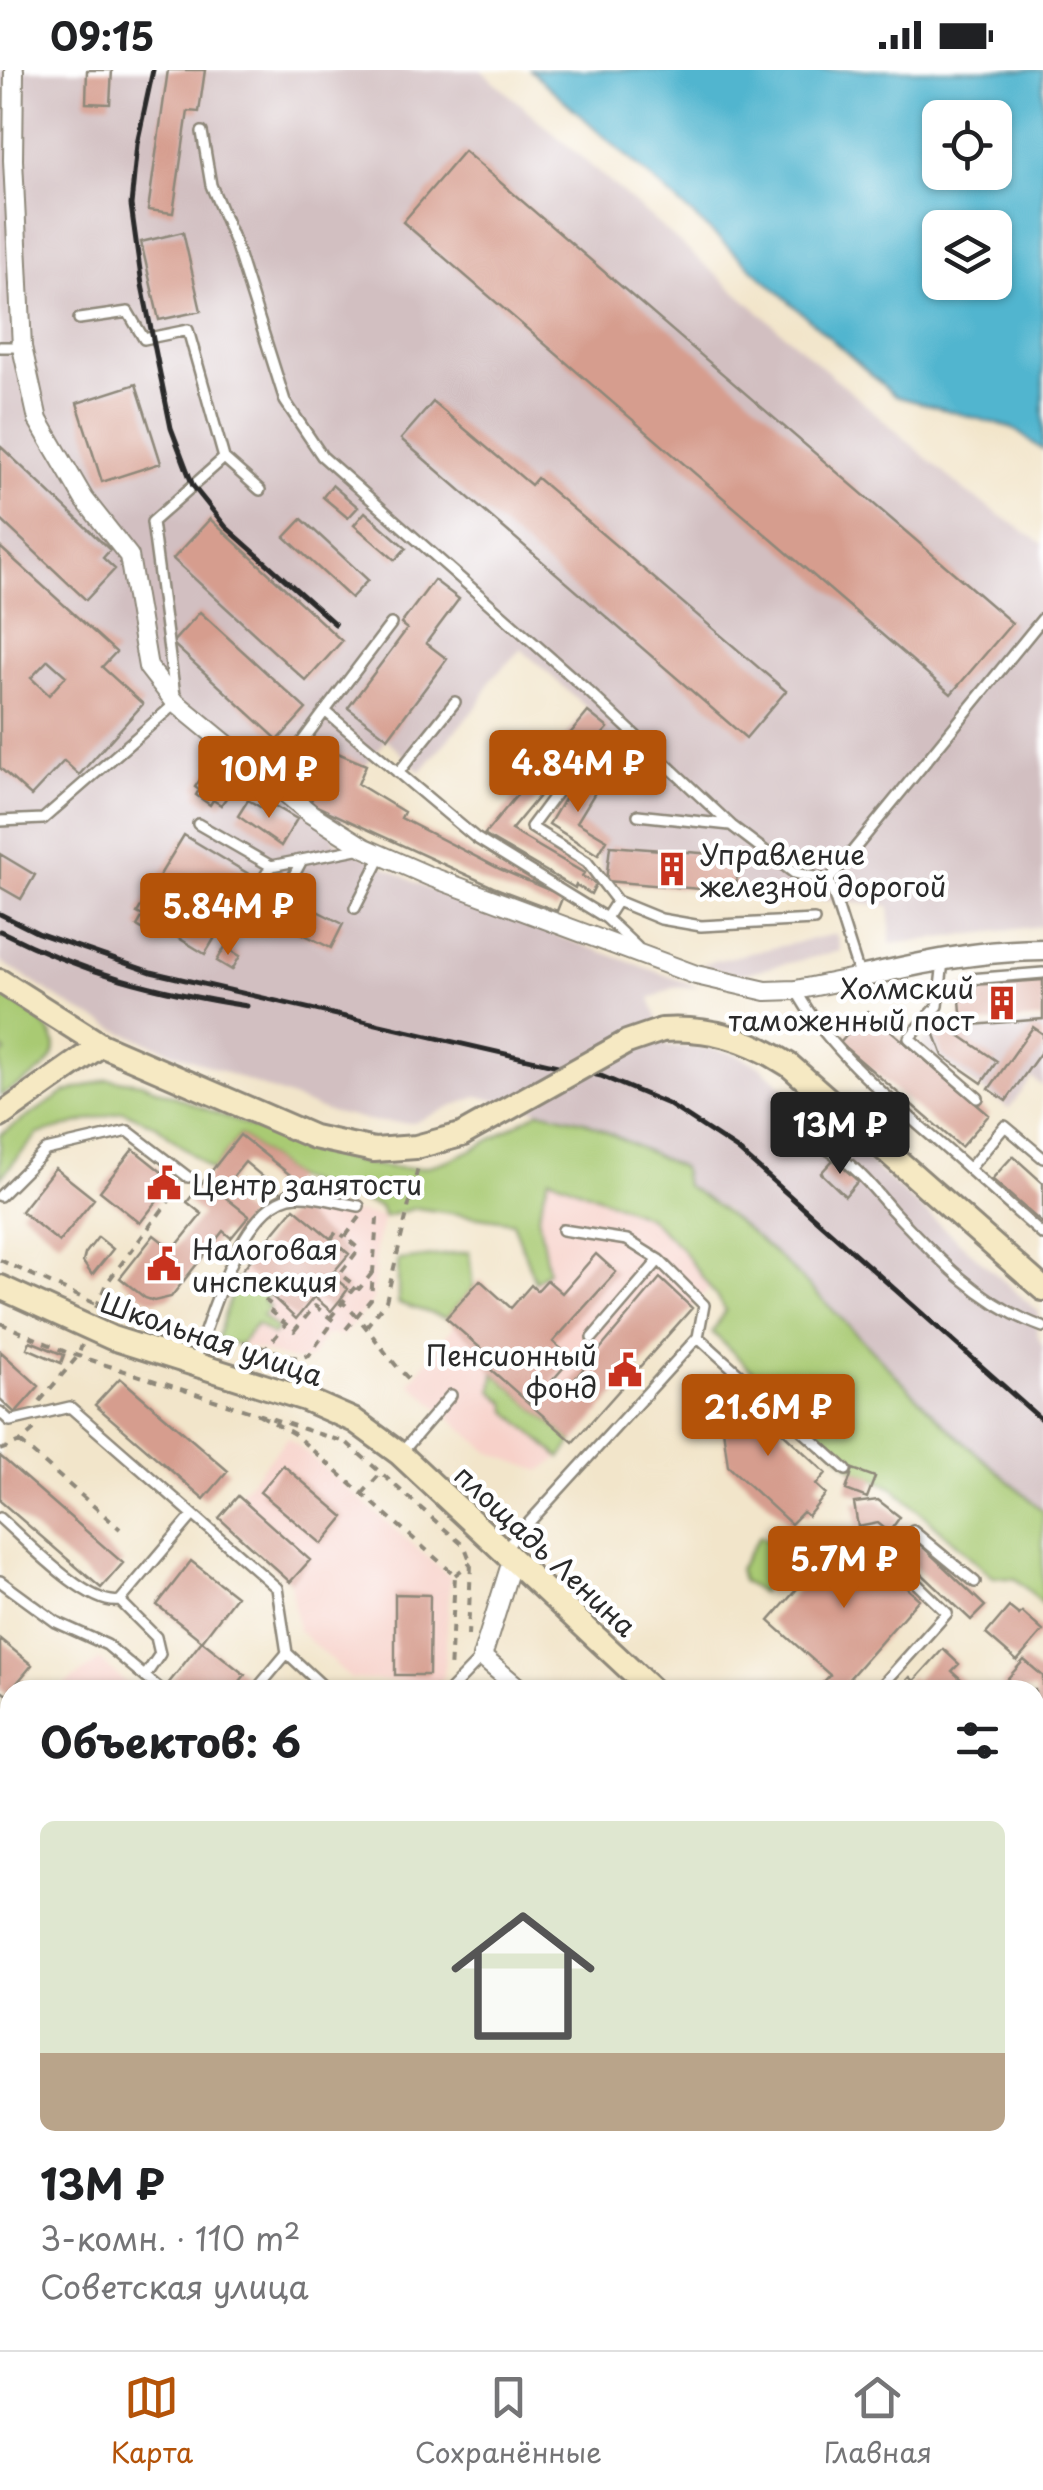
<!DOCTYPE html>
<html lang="ru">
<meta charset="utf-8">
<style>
body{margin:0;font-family:"Playpen Sans",sans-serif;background:#f2f2f2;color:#202124;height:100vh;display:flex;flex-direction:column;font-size:38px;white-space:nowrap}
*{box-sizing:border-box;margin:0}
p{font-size:32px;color:#757577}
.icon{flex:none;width:55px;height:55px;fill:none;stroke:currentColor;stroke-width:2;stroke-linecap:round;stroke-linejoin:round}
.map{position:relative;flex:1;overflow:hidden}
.drawer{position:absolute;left:0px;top:1610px;width:1045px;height:670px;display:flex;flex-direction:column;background:#fff;border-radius:30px 30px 0 0;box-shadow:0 2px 8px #0004}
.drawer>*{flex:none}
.fabs{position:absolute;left:922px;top:30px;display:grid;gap:20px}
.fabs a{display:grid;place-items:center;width:90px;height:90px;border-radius:15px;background:#fff;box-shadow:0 2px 8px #0004;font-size:50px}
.price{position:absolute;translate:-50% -85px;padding:0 22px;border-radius:10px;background:#b45309;color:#fff;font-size:32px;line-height:65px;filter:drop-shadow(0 2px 5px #0008)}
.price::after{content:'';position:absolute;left:50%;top:60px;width:30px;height:22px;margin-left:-15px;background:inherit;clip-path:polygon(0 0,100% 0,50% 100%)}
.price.current{background:#222;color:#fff}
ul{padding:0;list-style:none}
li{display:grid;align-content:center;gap:20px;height:530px;padding:0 40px}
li+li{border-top:2px solid #e0e0e0}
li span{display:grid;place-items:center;height:310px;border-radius:15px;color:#555}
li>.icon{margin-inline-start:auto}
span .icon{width:180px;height:180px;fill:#fffc;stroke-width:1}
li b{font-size:42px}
h2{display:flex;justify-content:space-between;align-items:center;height:120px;padding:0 40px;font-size:42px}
.status{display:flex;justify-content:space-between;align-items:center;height:70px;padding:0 50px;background:#fff;direction:ltr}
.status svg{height:28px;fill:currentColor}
.tab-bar{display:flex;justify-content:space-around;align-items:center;height:140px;border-top:2px solid #e0e0e0;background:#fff;font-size:28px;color:#757577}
.tab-bar a{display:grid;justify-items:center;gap:5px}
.tab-bar .current{color:#b45309}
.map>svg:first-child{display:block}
</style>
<div class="status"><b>09:15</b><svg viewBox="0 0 49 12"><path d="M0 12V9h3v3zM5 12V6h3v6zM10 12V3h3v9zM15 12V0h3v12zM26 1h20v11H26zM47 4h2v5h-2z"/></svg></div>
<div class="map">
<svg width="1043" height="2280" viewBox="0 0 1043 2280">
<rect width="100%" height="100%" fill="#fff"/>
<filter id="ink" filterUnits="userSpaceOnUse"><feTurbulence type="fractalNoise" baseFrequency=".01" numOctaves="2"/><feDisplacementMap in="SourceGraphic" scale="20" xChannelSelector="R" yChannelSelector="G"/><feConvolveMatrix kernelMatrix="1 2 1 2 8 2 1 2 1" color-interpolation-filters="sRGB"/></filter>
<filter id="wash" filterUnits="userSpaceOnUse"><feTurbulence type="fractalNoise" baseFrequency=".0048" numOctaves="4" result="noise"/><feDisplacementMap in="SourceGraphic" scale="40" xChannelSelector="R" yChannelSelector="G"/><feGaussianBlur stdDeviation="2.25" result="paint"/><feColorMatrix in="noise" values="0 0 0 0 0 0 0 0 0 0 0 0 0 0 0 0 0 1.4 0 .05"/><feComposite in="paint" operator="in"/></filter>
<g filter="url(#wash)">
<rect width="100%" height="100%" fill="#f2e5ca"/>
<path fill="#f7d1c9" d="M549 1106 648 1147 681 1178 710 1217 560 1388 540 1401 489 1382 410 1313 454 1256 446 1248 480 1210 511 1237 548 1201 537 1145Z
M307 1134 384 1147 376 1176 373 1231 342 1266 326 1265 310 1289 297 1291 217 1269 236 1209 294 1138Z
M288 1367 450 1507 444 1607 438 1613 351 1609 298 1560 290 1512 219 1448Z
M100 1590 134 1620H57Z"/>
<path fill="#d2bfc1" d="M0 0H481L966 422 1043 474V856L890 874V836L606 811 598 785 549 754 579 704 553 682 588 639 521 579 491 610 479 634 420 702 387 669 366 695 334 770 426 818 699 917 673 918 650 929 668 976 712 978 738 985 760 996 1039 1242 1037 1263 1043 1277V1441L925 1336 823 1229 724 1139 684 1115 682 1098 584 1051 478 1026 413 1053 375 1052 325 1041 124 963 72 937 0 891Z
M836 864 841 881 737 905 700 894Z
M940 948 961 960 1043 954V1017L1032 1008 1009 1039 920 976Z
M10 2205V2270H193L203 2280H0V2219Z"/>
<path fill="#a9ca73" stroke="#6a7a4f" stroke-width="2.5" d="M0 923C20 935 74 964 48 994 37 1007 14 1017 0 1026V987L6 982 0 977Z
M108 1009 141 1013C207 1038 364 1112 429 1096 468 1087 505 1060 540 1041L584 1051 682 1098 685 1115C777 1172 847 1257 923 1333 960 1371 1003 1405 1043 1441V1534L1016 1509 993 1507 891 1416 853 1399 712 1262 726 1240 681 1178 648 1147 549 1107 538 1145 548 1201 535 1212 513 1152 416 1138 384 1147 380 1137 294 1108 240 1065 212 1101 157 1056 123 1041 38 1064 0 1108V1065L64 1023Z
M469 1182 473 1218 446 1248 398 1233V1190Z
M236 1209 268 1226 264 1232 270 1237 262 1246 278 1259 273 1265 256 1254 240 1275 217 1269Z
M494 1303 573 1372 560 1388 507 1341 506 1333 492 1321Z
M759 1466 786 1482 761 1523 742 1511 739 1499Z
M0 1713 10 1719V1900L0 1891Z"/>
<path fill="#51b5cf" stroke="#3e707d" stroke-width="2.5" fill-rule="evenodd" d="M530 0H1043V380L1012 358 895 326ZM940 48H995V102H940ZM940 158H995V212H940Z"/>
<g id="blocks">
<path fill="#d69d8e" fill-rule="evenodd" d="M87 0H112L110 34 86 33Z
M168 0H205L199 42 188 41 173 143 148 140Z
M464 81 1012 553 951 624 403 152Z
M183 162 201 241 159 250 141 172Z
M136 314 161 393 102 412 77 333Z
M433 332 531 415 537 408 786 621 746 668 401 369Z
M0 376 110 480 103 488 115 499 86 530 0 449Z
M332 415 358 437 348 448 323 427Z
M365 442 406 478 395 490 354 455Z
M210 449 342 571 306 611 173 489Z
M302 449 368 510 351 528 285 467Z
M0 477 116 582 102 597 143 634 79 705 64 691 31 726 0 698ZM48 590 66 606 49 625 31 608Z
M434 510 459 529 426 573 447 589 388 668 348 638 407 559 401 554Z
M200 542 306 639 278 670 172 573Z
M588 642 608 658 600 667 606 672 579 704 554 683Z
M333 681 366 695 358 714 404 742 401 748 500 799 563 826 557 841 493 817 310 733Z
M545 691 559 702 511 760 584 803 582 806 596 814 591 824 576 815 575 818 484 765Z
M206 701 232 720 221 735 213 730 210 735 196 725 199 720 195 717Z
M579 704 599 716 577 752 607 770 598 785 549 754Z
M248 730 269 742 273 735 297 749 281 776 238 746Z
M184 765 252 806 205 884 157 855 151 864 137 856 143 846 137 843Z
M610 776 739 786 735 822 606 811Z
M0 784 35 805 21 829 0 817Z
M289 827 343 854 331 878 277 851Z
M225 877 240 886 232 900 217 891Z
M1043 910V949L962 956 959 916Z
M868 941 989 1045 961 1077 840 973Z
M946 956 997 991 982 1013 943 986 934 962Z
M1033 957 1043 964V979L1006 1031 989 1019Z
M240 1065 294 1108 282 1123 245 1092 220 1123 249 1146 231 1168 223 1161 171 1227 154 1231 145 1228 120 1208 154 1165 173 1180 202 1144 187 1132Z
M133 1079 173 1111 140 1153 100 1121Z
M1013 1086 1043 1113V1154L992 1109Z
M834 1089 858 1111 845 1126 821 1103Z
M55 1098 94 1129 59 1172 21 1141Z
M294 1138 349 1184 331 1205 348 1219 340 1230 331 1241 314 1227 296 1249 243 1199Z
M98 1167 113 1179 92 1205 83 1192 85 1184Z
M596 1184 616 1202 553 1272 572 1288 551 1312 563 1323 660 1208 692 1238 573 1372 489 1298 486 1283 446 1248 480 1210 511 1238 531 1215 537 1221 547 1210 562 1223Z
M30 1271 64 1285 61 1293 27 1278Z
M0 1281 39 1316 15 1343 0 1329Z
M716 1306 766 1353 783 1358 782 1362 826 1403 816 1415 826 1424 808 1446 803 1442 791 1454 728 1396Z
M120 1308 228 1401 204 1429 95 1335Z
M0 1386 123 1493 101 1518 0 1431Z
M283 1395 344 1447 322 1474 260 1422Z
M853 1399 875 1407 867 1428 846 1420Z
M238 1426 310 1490 290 1512 219 1448Z
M878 1430 900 1447 889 1462 878 1453 858 1457 854 1433Z
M846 1463 919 1529 839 1620H816L830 1605 769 1551Z
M920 1474 985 1536 971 1550 906 1489Z
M191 1491 236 1526 202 1571 157 1535Z
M395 1524 430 1525 429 1605H395Z
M1009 1537 1019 1545 1022 1542 1043 1561 1017 1591 986 1564Z
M0 1569 32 1595 7 1625 0 1620Z
M202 1571 245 1605 233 1620H176L168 1614Z
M943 1579 959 1594 952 1601 973 1620H898L910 1607 914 1611Z
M1024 1590 1043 1606V1653L1035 1646V1620H1006L1001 1616Z
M1035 1840 1043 1847V1898L1035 1891Z
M107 2270H134L145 2280H119Z
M154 2270H193L203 2280H172Z
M607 2270H617L650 2280H605Z"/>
</g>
</g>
<g filter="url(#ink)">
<use href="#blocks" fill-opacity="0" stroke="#8e887a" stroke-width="2.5"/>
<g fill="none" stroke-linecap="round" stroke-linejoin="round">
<g stroke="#8e887a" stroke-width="14">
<path id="service" d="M202 62 211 115 235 173 285 331 322 386 587 620 732 756 794 803 829 810
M79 249 128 242 144 269 188 260 224 388 260 420
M0 277H22
M391 554 325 641 476 768 606 848 637 877
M398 703 455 632
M569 706 531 757 587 792 617 831
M273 711 325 641
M638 745 730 755
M0 751 43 749 176 633 152 452 224 388
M198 754 271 796 362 778
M293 807 302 790
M829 810 1043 548
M829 810 860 907
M355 838 382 785
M606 848 617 831 661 849 701 856 814 850
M229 867 271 796
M943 891 938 936 909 968 978 1028
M970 909 1043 903
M796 920C831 987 913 1048 969 1099L1005 1056 1043 1088
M790 1062C812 1071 832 1080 850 1095 866 1108 879 1125 892 1140 936 1187 981 1235 1043 1257
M969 1099 1043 1165
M0 1126 46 1080 128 1061 188 1107
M563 1160 627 1170 659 1190 704 1235 698 1267
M592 1268 659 1190
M195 1291C210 1248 243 1128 297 1126 316 1125 340 1133 359 1136
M0 1342 10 1351 70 1337 277 1518 287 1583
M402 1382 451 1325
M0 1448C25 1470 88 1537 120 1531L193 1445
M504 1480 698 1267 846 1400
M0 1511 56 1552 107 1575 161 1620
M120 1531 156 1567 160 1584 145 1606
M256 1620 287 1583 327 1620
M450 1620 482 1587
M878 1620 947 1543 889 1487 913 1461 975 1512
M1035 1661 1043 1668
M0 1934 10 1937
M0 2142 10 2151
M0 2245 10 2249
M31 2270 55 2280
M144 2270 155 2280
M285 2270V2280
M567 2270 590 2276"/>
</g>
<g stroke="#8e887a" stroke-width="18">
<path id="pedestrian" d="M828 2280 838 2270"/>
</g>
<g stroke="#8e887a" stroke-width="22">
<path id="minor" d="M14 0 13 90 22 277 38 350 84 429 129 486 148 597 176 633 311 744 365 778 429 806 696 905 766 921 796 920 860 907
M512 1491 482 1587 521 1620
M441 2270 445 2280"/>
</g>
<g stroke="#8e887a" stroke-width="25">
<path id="tertiary" d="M860 907C921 893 980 880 1043 880"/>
</g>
<g stroke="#8e887a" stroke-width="28">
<path id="secondary" d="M0 911 101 975 314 1067 374 1080 416 1077 461 1065
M662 960C710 957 749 969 789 995L1043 1219
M0 1046 101 975
M0 1217 112 1268 305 1329 355 1351 400 1384 652 1620
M1035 1976 1043 1984"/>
</g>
<path stroke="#8e887a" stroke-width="4" stroke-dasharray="8 8" stroke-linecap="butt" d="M360 1147 345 1167 359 1179 340 1204 359 1219 373 1202
M331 1169 337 1161 345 1167
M0 1190 98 1235 141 1249
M340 1230C368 1254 384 1286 411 1311
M96 1238 106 1214 181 1115
M330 1248 355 1217
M0 1253 66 1282 347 1373 465 1477 471 1493 468 1566
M366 1257 386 1231 418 1097
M346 1259 371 1229 377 1149 371 1143
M243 1272 298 1288 309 1285 334 1251 315 1236 294 1261 271 1242 274 1237 265 1230
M263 1282 286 1254
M40 1331 78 1286 82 1275
M260 1345 294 1364 455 1505 450 1603
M20 1372 120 1459
M0 1380 20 1372 34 1360
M362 1424 381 1403
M455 1505 471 1493
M338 1612 439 1617
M1035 2034 1043 2042
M1035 2047 1038 2037
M1035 2073 1043 2064"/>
<use href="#service" stroke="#fff" stroke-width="9"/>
<use href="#pedestrian" stroke="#fff" stroke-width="12"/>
<use href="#minor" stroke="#fff" stroke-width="18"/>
<use href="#tertiary" stroke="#fff" stroke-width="20"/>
<use href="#secondary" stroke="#f6e9c3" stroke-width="22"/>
<path stroke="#2b2b2b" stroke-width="5" d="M153 0 137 74 131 135 142 215 171 358 193 416 226 457 335 554
M0 844 38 863 151 902 601 1006 668 1034 737 1079 1043 1351
M0 861C83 903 157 922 247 936"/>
<g stroke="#8e887a" stroke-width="28" stroke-linecap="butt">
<path id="secondary-bridge" d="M461 1065 627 972 662 960"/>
</g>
<use href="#secondary-bridge" stroke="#f6e9c3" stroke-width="22"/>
</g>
</g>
<defs>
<g id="building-bare" transform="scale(2.7)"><path d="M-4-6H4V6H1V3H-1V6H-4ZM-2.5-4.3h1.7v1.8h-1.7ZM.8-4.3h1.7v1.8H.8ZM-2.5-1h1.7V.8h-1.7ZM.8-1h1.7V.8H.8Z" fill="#c8321e" stroke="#fff" stroke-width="2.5" paint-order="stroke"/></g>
<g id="civic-bare" transform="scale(2.7)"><path d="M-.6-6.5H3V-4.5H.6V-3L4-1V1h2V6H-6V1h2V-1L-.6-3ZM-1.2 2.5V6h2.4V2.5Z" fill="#c8321e" stroke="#fff" stroke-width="2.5" paint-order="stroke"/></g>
</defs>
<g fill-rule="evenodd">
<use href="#building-bare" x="672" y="799"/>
<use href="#building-bare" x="1002" y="933"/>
<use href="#civic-bare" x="164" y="1113"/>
<use href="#civic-bare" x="164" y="1194"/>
<use href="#civic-bare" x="625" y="1300"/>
</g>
<g text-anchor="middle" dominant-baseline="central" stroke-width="9" stroke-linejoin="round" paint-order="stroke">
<g font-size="28" fill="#2b2b2b" stroke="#fff" text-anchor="start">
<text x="700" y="783">Управление<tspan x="700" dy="32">железной дорогой</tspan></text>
<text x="974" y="917" text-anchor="end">Холмский<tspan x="974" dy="32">таможенный пост</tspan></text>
<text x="192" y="1113">Центр занятости</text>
<text x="192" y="1178">Налоговая<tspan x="192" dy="32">инспекция</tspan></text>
<text x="597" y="1284" text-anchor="end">Пенсионный<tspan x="597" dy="32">фонд</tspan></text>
</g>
<g font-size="28" fill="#2b2b2b" stroke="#fff">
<text transform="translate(212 1268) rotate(19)">Школьная улица</text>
<text transform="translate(546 1480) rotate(43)">площадь Ленина</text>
</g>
</g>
</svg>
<div class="fabs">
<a><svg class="icon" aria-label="locate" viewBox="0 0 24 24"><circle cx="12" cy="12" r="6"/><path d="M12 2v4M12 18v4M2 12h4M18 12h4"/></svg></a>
<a><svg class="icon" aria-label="layers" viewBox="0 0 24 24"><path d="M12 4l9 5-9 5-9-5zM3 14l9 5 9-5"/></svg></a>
</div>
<b class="price" style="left:578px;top:745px">4.84M ₽</b>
<b class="price" style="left:269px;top:751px">10M ₽</b>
<b class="price" style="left:228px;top:888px">5.84M ₽</b>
<b class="price current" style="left:840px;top:1107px">13M ₽</b>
<b class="price" style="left:768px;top:1389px">21.6M ₽</b>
<b class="price" style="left:844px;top:1541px">5.7M ₽</b>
<section class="drawer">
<h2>Объектов: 6<svg class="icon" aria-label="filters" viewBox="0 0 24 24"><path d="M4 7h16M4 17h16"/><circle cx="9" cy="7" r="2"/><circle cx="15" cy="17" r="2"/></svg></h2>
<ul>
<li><span style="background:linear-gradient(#dfe7d0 75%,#b9a48a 0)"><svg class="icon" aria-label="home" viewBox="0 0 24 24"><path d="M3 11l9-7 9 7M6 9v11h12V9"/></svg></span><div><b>13M ₽</b><p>3-комн. · 110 m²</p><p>Советская улица</p></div></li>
</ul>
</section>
</div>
<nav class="tab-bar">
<a class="current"><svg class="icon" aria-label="map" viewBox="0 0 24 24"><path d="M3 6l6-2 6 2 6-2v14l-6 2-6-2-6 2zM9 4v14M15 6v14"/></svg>Карта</a>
<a><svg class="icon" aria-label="saved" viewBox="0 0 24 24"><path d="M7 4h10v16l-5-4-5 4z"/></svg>Сохранённые</a>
<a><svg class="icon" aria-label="home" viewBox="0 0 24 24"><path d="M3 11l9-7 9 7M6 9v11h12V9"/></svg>Главная</a>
</nav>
